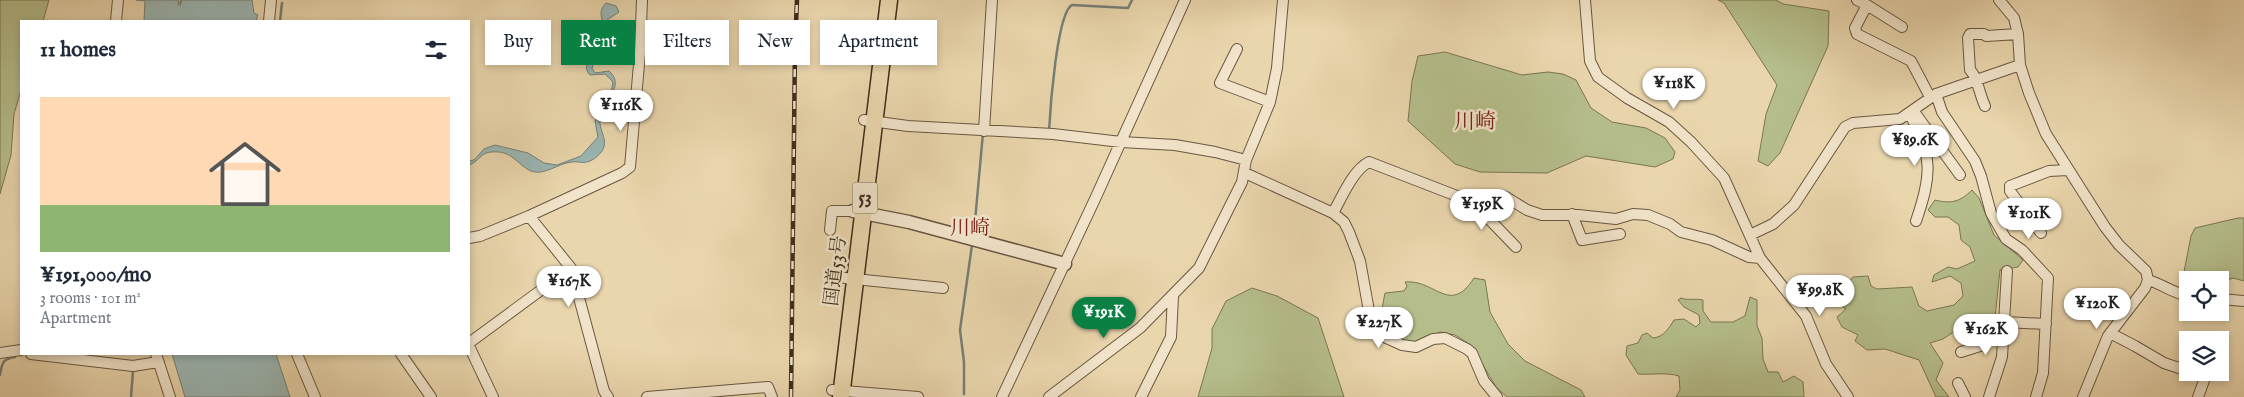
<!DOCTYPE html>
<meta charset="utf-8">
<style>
body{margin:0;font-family:"IM FELL English","Noto Serif JP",serif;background:#f6f6f7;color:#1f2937;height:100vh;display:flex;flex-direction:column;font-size:19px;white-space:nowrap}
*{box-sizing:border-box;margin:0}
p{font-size:16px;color:#747a83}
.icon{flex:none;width:28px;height:28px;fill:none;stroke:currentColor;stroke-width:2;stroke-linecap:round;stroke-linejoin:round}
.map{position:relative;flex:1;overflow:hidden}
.details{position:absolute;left:20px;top:20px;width:450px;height:335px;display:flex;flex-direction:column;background:#fff;border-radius:0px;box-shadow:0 2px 8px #0003}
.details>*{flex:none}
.guide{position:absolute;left:485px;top:20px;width:475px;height:45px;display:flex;gap:10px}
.buttons{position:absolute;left:2179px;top:271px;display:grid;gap:10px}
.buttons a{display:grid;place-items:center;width:50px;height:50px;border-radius:0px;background:#fff;box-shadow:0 2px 8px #0003;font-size:25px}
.price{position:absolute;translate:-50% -42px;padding:0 11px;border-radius:18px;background:#fff;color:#222;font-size:16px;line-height:32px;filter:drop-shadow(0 1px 2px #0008)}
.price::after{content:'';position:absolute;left:50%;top:30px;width:15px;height:11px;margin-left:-8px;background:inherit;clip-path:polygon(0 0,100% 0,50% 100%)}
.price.active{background:#0b8043;color:#fff}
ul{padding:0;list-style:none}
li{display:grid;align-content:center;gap:10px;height:265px;padding:0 20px}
li span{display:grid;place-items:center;height:155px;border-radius:0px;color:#555}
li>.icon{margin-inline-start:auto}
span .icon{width:90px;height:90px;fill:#fffc;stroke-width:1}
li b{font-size:21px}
h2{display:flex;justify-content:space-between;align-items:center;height:60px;padding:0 20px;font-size:21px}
.pill{padding:0 18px;border-radius:0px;background:#fff;box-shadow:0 2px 8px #0003;font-size:18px;line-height:45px}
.pill.active{background:#0b8043;color:#fff}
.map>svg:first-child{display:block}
</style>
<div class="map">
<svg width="2244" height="397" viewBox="0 0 2244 397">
<rect width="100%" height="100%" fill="#ead6ad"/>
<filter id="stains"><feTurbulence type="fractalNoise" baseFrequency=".004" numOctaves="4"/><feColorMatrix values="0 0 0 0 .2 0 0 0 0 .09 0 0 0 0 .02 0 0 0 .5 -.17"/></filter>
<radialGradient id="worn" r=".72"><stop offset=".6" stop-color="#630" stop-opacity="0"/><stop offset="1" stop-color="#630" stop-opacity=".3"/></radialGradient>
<path fill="#b5be8b" stroke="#7a7654" d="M0 0H49L43 21H21V90L14 114 11 155 0 194Z
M1718 0H1776L1783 4 1829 11 1828 46 1780 153 1768 166 1758 161 1766 114 1777 85 1724 3Z
M1445 52 1522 75 1548 72 1563 74 1576 80 1591 108 1612 122 1646 128 1665 138 1675 152 1673 159 1655 167 1586 156 1547 173 1480 172 1455 164 1408 121 1412 81 1418 56Z
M1972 190 1979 198 1994 235 2023 260 2018 267 2000 270 1995 318 1961 327 1943 339 1930 343 1943 363 1936 380 1949 397H1936L1919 360 1885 349 1867 350 1855 341 1858 335 1842 327 1837 317 1846 309 1833 300 1853 277 1868 276 1871 286 1877 289 1912 287 1919 306 1927 311 1954 305 1963 296 1961 283 1950 276 1932 282 1934 275 1948 267 1957 269 1975 261 1970 247 1961 240 1959 225 1948 217H1935L1928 210 1935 200C1951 204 1960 202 1972 190Z
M2238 218H2244V281L2233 278 2220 283V280H2188L2187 282 2183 277 2191 236 2195 228Z
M1474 278 1485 280 1490 312 1508 344 1525 361 1581 390 1585 397H1507L1496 387 1471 345 1455 335 1440 332 1413 343 1403 340 1385 328 1381 314 1385 293 1404 291 1407 286 1405 282C1435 279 1450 316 1474 278Z
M1252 288 1277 296 1318 318 1344 397H1198L1212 348V329L1226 301Z
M1750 297 1757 300V326L1762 338 1763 359 1768 372H1778L1783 382 1794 376 1803 382 1804 397H1676L1680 390 1679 376C1666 372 1652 375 1638 374L1626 355 1627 346 1638 343 1642 335 1647 333 1653 338C1664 337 1669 328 1674 320L1684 319 1696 327 1700 323 1699 315 1684 307 1678 300 1681 298C1689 301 1695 298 1703 300V311L1711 322H1733L1745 316Z"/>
<path fill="#9bb7b4" stroke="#768077" d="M136 0H179L178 5 181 0 180 6 182 0H252L254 13 258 15 256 21H144L145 1Z
M606 3 616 6 619 12 607 20C608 26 614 28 616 34 621 51 598 48 592 68L595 73 609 71C623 83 610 96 604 108 592 127 611 137 602 151 599 155 595 159 590 161 584 164 578 161 572 162 558 163 545 176 531 171 517 165 513 150 491 152 482 152 478 162 469 165V161L474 160 484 149 495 145 528 153 544 163 557 165 581 156 598 137 595 121 611 93 613 82 605 74 590 75C578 63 599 53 604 43 613 28 592 17 606 3Z
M172 354H276L290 397H185Z"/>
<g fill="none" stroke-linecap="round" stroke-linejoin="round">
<path stroke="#768077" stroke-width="2.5" d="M280 21 282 3
M1049 131C1050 111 1057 12 1072 5L1128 8 1132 0
M974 232 983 133
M0 375C2 362 3 359 15 357
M964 394V362L960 330 972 245
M131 397 133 371"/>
<g stroke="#6a5740" stroke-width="12">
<path id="minor" d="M1585 0 1590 61 1598 77 1627 98 1669 122 1691 142 1724 178 1760 258 1806 316 1826 364 1848 397
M1857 0 1867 5 1855 28 1857 34 1911 61 1930 97
M1999 0 2014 18 2018 34 2020 65 2029 93 2046 134 2105 227 2119 245 2146 271 2148 280 2145 288 2108 336 2083 397
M1867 5 1902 27
M116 21 118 0
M269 21 271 0
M1237 49 1220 83 1270 102
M1936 94 1942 112 1975 161 1981 176 1991 213 2006 239 2022 250 2048 278 2043 373 2036 397
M1985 106C1980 96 1977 76 1970 70L1968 38 1970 34H1984L1986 36 2018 34
M1909 113C1933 156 1932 175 1916 221
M1915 113 1960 175
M864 120 908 126 1053 134 1121 142 1175 145 1215 152 1246 160
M984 131 992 0
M1245 173 1333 213 1344 222 1349 232 1360 261 1371 322 1382 336 1402 345 1416 347 1433 339 1445 338 1467 349 1472 353 1484 381 1497 397
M1475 198 1488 218 1516 247
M1333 213C1342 197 1353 170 1369 162L1457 196 1475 198 1499 195 1506 197 1527 210 1542 215H1578L1616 219 1633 214 1648 215 1670 224 1681 232 1712 240 1749 257 1760 258
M1572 214 1582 240 1620 234
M529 216 571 268 604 391 608 397
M830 230 832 211H853
M2041 233 2010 191V186L2049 171 2068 170
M1750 235 1773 224 1794 205 1845 127 1853 123 1900 119 1936 94 2020 65
M469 238 480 236 529 216 622 173 630 167 640 53 642 0
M845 278 943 288
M2148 280C2162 284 2173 293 2188 296
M2220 299 2244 301
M2004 322 2046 324
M2110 333 2135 346 2164 363 2188 371
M469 343 571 268
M469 346 493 397
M1961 352 1980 346 1995 334 2003 333
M0 353 21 350
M31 354 133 366 158 362
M156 354 170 397
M297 354 315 397
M401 354 431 397
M2192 372 2206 375 2198 397
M1958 383 1965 397
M832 390 918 397
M647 397 768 387 772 397
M1002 397 1095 199 1185 0
M1049 397 1140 328 1199 268 1242 182 1246 160 1270 102 1277 68 1283 0
M1141 397 1171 337 1173 296
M1989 397 2002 357 2007 271"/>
</g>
<g stroke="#6a5740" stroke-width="15">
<path id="tertiary" d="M853 211 909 222 1065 264"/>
</g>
<g stroke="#3f2d1c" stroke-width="19">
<path id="trunk" d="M841 397 889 0"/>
</g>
<use href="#minor" stroke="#f1e4ca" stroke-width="10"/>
<use href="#tertiary" stroke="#f1e4ca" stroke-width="12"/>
<use href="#trunk" stroke="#ead6ad" stroke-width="16"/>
<g stroke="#3f2d1c" stroke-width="4.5">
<path id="rail" d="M791 397 795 47 797 0"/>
</g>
<use href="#rail" stroke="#f1e4ca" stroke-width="2.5" stroke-dasharray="8" stroke-linecap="butt"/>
</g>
<g text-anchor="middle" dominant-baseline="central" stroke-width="5" stroke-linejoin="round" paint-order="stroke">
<rect fill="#f1e4ca" stroke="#746450" stroke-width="1" x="852.5" y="182.5" width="25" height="31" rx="4"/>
<g font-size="18" font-weight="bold" fill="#3f2d1c">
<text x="865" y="198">53</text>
</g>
<g font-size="19" fill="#3f2d1c" stroke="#f1e4ca">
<text transform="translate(836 271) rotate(-83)">国道53号</text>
</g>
<g font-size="20" fill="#7a1f14" stroke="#f1e4ca">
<text x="970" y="228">川崎</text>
</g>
<g font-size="21" fill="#7a1f14" stroke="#f1e4ca">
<text x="1475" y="122">川崎</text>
</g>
</g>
<rect width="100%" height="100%" filter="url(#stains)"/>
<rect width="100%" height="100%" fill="url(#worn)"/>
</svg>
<div class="buttons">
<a><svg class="icon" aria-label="locate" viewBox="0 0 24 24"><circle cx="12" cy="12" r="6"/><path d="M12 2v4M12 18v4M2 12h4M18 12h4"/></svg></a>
<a><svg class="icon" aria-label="layers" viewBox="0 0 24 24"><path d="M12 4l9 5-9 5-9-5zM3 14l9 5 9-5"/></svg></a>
</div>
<b class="price" style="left:1674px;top:110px">¥118K</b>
<b class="price" style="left:621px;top:132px">¥116K</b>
<b class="price" style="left:1915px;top:167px">¥89.6K</b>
<b class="price" style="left:1482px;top:231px">¥159K</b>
<b class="price" style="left:2029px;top:240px">¥101K</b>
<b class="price" style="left:569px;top:308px">¥167K</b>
<b class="price" style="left:1820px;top:317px">¥99.8K</b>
<b class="price" style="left:2097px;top:330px">¥120K</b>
<b class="price active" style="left:1104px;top:339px">¥191K</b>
<b class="price" style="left:1379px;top:349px">¥227K</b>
<b class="price" style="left:1986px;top:356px">¥162K</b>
<div class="guide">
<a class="pill">Buy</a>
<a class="pill active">Rent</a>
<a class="pill">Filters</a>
<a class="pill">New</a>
<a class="pill">Apartment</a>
</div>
<section class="details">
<h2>11 homes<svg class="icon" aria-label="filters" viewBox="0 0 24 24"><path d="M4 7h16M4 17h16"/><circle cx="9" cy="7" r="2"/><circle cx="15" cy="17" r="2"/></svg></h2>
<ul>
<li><span style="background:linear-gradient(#ffd9b3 70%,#8fb573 0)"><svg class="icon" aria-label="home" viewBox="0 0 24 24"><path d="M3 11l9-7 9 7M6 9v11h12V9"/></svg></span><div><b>¥191,000/mo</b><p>3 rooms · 101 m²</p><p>Apartment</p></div></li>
</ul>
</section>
</div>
